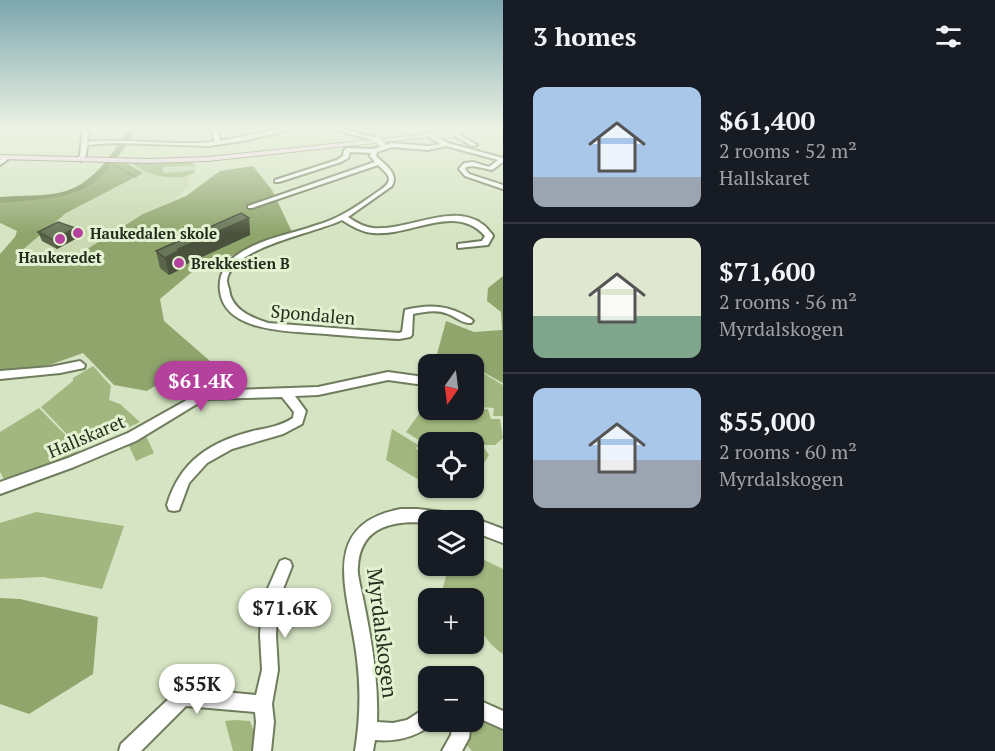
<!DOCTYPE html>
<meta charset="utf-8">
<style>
body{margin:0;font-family:"PT Serif",serif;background:#242831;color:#f1f3f6;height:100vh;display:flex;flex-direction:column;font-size:22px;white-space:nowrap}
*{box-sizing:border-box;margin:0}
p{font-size:20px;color:#9ea1a6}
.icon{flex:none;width:33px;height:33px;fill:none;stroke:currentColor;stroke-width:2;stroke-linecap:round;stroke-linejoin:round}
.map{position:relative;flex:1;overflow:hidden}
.side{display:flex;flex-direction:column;background:#171b24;width:492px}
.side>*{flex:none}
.needle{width:39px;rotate:194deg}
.tools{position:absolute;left:418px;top:354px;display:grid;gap:12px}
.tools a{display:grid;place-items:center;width:66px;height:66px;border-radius:12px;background:#171b24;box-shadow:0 2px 4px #0004;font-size:30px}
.price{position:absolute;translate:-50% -51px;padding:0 14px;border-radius:21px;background:#fff;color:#222;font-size:20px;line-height:39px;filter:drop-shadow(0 2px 3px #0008)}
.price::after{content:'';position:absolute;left:50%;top:36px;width:18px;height:14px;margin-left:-9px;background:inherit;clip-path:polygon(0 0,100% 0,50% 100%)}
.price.on{background:#b4419b;color:#fff}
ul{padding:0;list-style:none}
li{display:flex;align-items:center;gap:18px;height:150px;padding:0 30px}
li+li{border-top:2px solid #363941}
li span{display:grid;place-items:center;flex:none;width:168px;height:120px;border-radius:12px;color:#555}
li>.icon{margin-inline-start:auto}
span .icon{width:72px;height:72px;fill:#fffc;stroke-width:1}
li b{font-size:26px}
h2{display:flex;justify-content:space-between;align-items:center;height:72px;padding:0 30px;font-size:26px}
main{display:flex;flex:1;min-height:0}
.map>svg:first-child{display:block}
</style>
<main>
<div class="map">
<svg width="503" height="751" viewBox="0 0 503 751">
<rect width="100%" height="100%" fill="#d6e4c3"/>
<path fill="#cad9b2" d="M131 162H191L196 165V170L187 183 191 184 173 200 143 214 60 266 20 252 66 213 138 171 127 164Z"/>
<path fill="#a1b77f" d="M131 162H190L195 166 163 167V173L188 171V170L196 171C181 184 145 176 131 162Z
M93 366 111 386 109 400 120 404 140 422 81 449 41 407 73 381V378Z
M483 373 503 385V416H493L494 408 481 407 482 400 474 397V377Z
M475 401 479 410 488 409 491 419H500L503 438 495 445H483L451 425 482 445 489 455 481 468 474 469V442L425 444 406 432 424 407 429 404V410H474Z
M39 408 80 450 65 460 4 479 0 472V432Z
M392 429 420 446 415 448 419 451 427 447 429 486 386 460Z
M146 436 154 453 136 461 128 444Z
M36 512 124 526 102 589 43 577 0 579V523Z
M474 555 503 569V654C484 642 474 621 474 598H440L449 566H474Z
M480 716 496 721 503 729V751H472L464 742Z
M234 720 250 721 255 735 253 751H233L225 721Z"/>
<path fill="#8fa56c" d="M115 162 126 163 143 173 66 213 20 252 60 266 143 214 186 196 220 171 253 166 272 190 293 234 264 243 192 272 160 299 164 321 218 368 182 369 147 391 114 385 83 353 44 367 0 377V254L15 237 17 231 0 223V198C27 198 61 202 86 188 97 181 104 170 115 162Z
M503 276V383L474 367V364L436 358 446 321 474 332 502 330 501 312 487 301 488 288Z
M0 598 20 599 98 617 93 674 29 714 0 704Z"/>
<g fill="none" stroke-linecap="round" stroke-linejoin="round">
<path stroke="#7b9058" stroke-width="1.5" d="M108 162 136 177"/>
<path fill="#7b9058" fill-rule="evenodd" d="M130 128H138C89 201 84 195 0 203V197C22 195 45 197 66 191 95 182 113 152 130 128Z"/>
<g stroke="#6f7c5d" stroke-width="4">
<path id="minor" d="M83 128H89L87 142C130 138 172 146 214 142L212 128H218L220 141 285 128H298L242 141 209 146 115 143 87 145 86 155 81 161 78 159 80 155Z
M328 128H339L380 139 377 141Z
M440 128H447L477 145 472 146Z
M429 133 448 143 503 158V162L492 170 473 166 466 167 465 169 469 174 503 185V189L465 176 459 169 464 163 473 162 489 167 498 160 446 146 428 150 392 147 377 152 376 156C385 165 399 173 392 186L348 217C355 222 364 227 373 228 406 232 452 202 482 224 486 226 489 231 492 234L493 236 488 245 458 248V244L482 241 485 236C455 202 410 237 373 233 361 232 352 226 342 220 316 233 231 247 227 280 227 283 228 286 229 289 231 309 250 317 268 323L399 333 402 332 405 310C430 304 449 305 471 319L473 321 471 323C463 324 456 317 448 314 437 309 424 312 413 314L412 335 410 337 399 339C375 338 350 336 326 334 295 331 225 334 220 291 218 274 226 262 240 253 263 238 292 234 317 225 338 219 356 207 373 195 378 191 389 186 389 179 389 174 381 168 378 165L252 208H248V206L375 162 370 156 371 153 350 152 348 158 341 162 279 182H275V180L337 160 343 156 344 150 347 148 373 149 392 143 428 146 441 144 427 136Z
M6 156 11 157 0 165V160Z
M80 361 85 365 84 368 60 373 0 379V371L50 367Z
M388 372 417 376 421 377 422 380 421 383 417 384 388 380 318 395 295 396 306 411 302 424 283 434 232 449 207 463 189 483 179 510 174 511 169 510 167 505C180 461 210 442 253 431 267 428 281 426 293 418L294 412 282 397 205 399 136 441 74 467 0 494V482L68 458 128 433 203 391 318 387Z
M401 509H417L452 513 457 515 459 520H429V523C395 520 360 525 358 567 357 572 359 579 360 585 364 602 367 618 370 635 375 664 378 693 377 722L393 723 407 720 429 706V722H435C417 737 398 742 375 740L373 751H355C360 720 361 691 357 659 351 599 314 525 401 509Z
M474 518 503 529V543L474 532V520H469Z
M285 559 290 561 292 566 278 602 276 635 278 670 272 704 274 722 271 751H253L256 722 255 712 186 706 141 751H119L121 744 177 691 183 688 256 695 262 670 260 635 262 602 280 561Z
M474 698 503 711V729L474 716Z
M453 722H471L469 738 462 751H442L451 735Z"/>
</g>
<g stroke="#6f7c5d" stroke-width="2">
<path id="secondary" d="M470 128H495L457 134 454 132Z
M437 133 439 136 208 161 149 163 0 159V155L149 159 208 157Z"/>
</g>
<use href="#minor" fill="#fff" fill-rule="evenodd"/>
<use href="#secondary" fill="#f8d7ef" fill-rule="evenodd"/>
<g stroke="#6f7c5d" stroke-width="8" stroke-linecap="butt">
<path id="minor-bridge" d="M377 139 382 144"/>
</g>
<g stroke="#6f7c5d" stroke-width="9" stroke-linecap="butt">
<path id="secondary-bridge" d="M437 135 457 132"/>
</g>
<use href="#minor-bridge" stroke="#fff" stroke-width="6"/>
<use href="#secondary-bridge" stroke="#f8d7ef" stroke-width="8"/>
</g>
<path fill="#5a654b" d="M249 218 250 235 182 266 183 268 169 275 160 268 156 251Z
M75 228 79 237 57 249 42 241 38 232Z"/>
<path fill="#4a523d" d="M249 218 250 235 182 266 183 268 169 275 165 258 178 249Z
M75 228 79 237 57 249 53 240Z"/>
<path fill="#697557" stroke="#4a523d" stroke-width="1.5" d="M241 213 249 218 178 249 180 250 165 258 156 251Z
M58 222 75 228 53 240 38 232Z"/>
<linearGradient id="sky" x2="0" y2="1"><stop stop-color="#7ca6ae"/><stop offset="0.55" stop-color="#edf3e4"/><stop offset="1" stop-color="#edf3e4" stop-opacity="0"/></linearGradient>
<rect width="503" height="234" fill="url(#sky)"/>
<g fill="#b4419b" stroke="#e3f2d0" stroke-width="2">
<circle cx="78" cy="233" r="6"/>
<circle cx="60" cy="239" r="6"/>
<circle cx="179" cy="263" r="6"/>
</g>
<g text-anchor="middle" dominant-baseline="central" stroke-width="6" stroke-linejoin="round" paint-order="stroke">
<g font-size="15" font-weight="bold" fill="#262b1e" stroke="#e3f2d0" text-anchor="start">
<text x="90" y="233">Haukedalen skole</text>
<text x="60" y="257" text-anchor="middle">Haukeredet</text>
<text x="191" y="263">Brekkestien B</text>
</g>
<g font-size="18" fill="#262b1e" stroke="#e3f2d0">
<text transform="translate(313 314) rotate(5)">Spondalen</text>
<text transform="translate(86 436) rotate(-23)">Hallskaret</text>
</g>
<g font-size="21" fill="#262b1e" stroke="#e3f2d0">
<text transform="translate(383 633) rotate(83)">Myrdalskogen</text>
</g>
</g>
</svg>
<div class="tools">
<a><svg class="needle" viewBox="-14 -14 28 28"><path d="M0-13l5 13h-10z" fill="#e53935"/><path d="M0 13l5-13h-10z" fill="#9ea1a6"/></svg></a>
<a><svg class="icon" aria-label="locate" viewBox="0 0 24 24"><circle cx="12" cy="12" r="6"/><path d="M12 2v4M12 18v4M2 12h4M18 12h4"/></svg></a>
<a><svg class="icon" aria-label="layers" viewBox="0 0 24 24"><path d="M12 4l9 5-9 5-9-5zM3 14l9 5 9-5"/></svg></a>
<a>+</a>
<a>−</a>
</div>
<b class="price on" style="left:201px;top:412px">$61.4K</b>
<b class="price" style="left:285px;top:639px">$71.6K</b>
<b class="price" style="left:197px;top:715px">$55K</b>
</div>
<section class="side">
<h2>3 homes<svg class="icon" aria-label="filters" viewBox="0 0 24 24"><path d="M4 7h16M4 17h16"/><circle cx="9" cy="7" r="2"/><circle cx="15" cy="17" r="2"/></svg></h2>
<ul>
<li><span style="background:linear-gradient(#a9c7e8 75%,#9aa5b1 0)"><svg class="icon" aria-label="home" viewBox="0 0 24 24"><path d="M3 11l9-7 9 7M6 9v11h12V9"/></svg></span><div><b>$61,400</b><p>2 rooms · 52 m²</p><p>Hallskaret</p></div></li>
<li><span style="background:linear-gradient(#dfe7d0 65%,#7fa58c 0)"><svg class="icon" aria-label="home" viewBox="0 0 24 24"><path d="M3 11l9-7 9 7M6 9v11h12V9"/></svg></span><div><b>$71,600</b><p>2 rooms · 56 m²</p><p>Myrdalskogen</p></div></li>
<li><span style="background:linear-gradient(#a9c7e8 60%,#9aa5b1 0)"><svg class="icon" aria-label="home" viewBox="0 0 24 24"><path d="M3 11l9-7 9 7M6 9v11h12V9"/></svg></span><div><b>$55,000</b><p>2 rooms · 60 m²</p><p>Myrdalskogen</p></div></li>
</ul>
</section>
</main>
